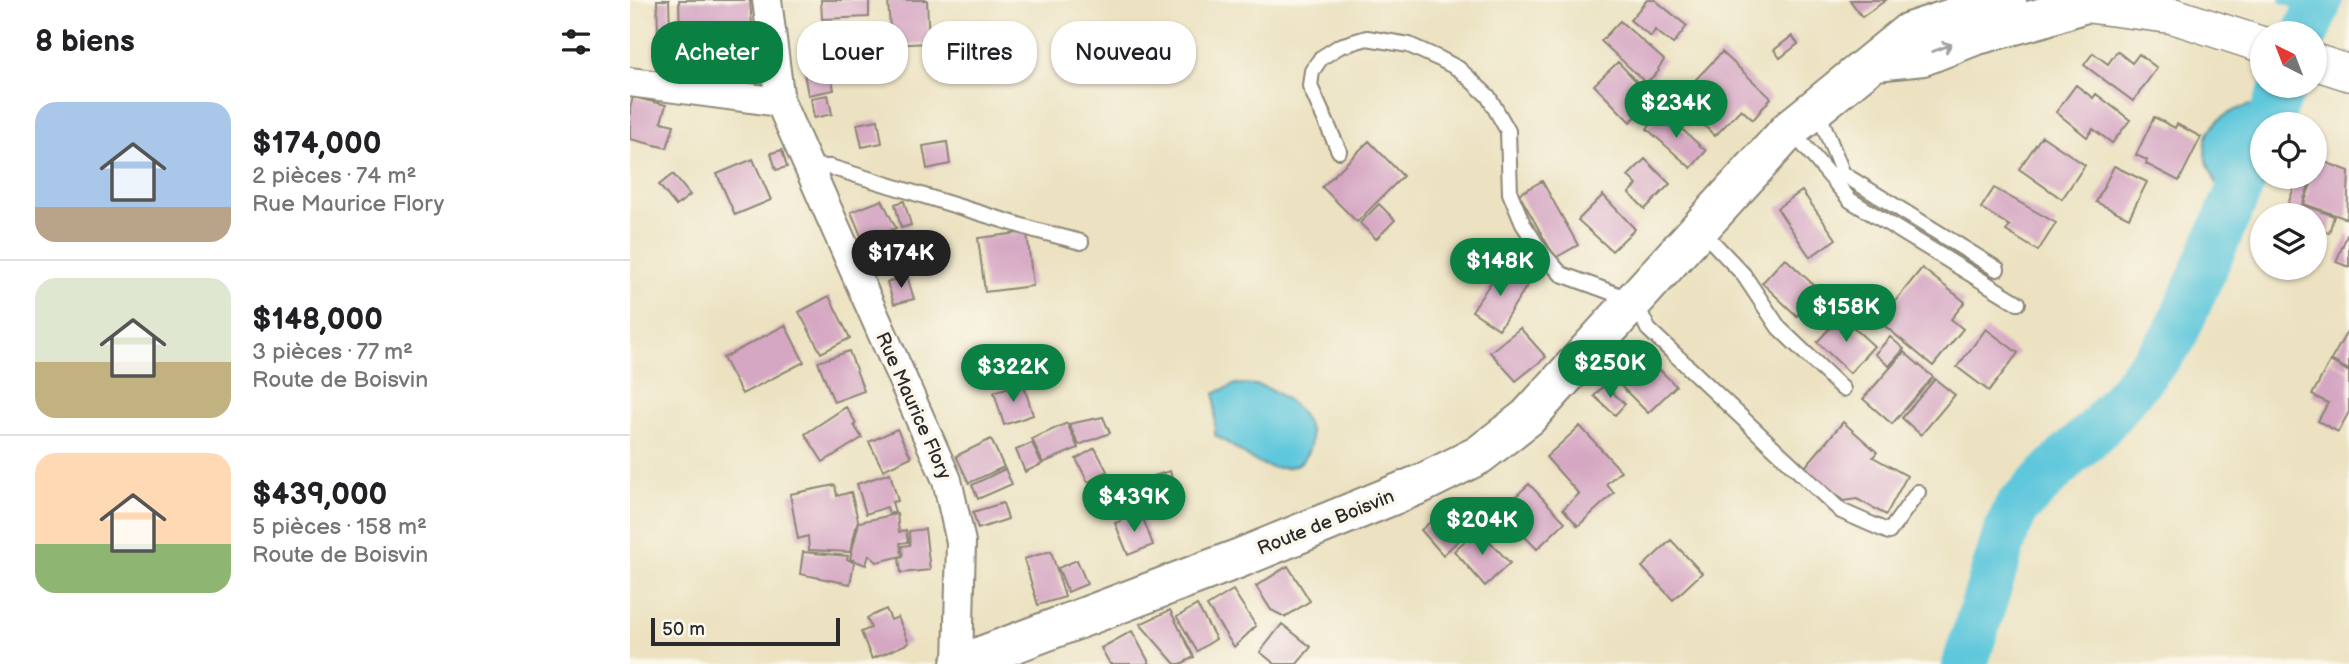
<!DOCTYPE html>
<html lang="fr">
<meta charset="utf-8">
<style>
body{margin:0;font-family:"Balsamiq Sans",sans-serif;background:#f6f6f6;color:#202124;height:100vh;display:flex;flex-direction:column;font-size:26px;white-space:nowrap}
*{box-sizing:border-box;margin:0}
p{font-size:23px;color:#757577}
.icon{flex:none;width:38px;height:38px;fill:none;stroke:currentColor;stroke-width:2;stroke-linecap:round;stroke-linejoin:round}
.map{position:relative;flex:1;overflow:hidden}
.sheet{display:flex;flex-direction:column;background:#fff;width:630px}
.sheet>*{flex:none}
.guide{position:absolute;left:21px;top:21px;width:665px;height:63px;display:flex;gap:14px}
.needle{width:46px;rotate:318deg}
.fabs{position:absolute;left:1620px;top:21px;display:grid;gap:14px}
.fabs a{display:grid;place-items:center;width:77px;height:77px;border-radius:50%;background:#fff;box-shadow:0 2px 5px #0004;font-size:35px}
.scale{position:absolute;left:21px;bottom:18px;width:189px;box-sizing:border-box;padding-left:7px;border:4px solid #2b2b2b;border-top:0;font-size:19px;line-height:24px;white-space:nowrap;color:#2b2b2b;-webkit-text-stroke:5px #fbf7ec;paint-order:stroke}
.price{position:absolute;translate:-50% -60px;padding:0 16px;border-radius:24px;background:#0b8043;color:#fff;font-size:23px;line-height:46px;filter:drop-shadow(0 2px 4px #0008)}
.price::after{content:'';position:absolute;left:50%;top:42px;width:21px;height:16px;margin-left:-10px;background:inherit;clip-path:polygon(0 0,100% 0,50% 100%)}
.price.current{background:#222;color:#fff}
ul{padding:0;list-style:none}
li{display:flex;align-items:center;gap:21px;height:175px;padding:0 35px}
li+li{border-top:2px solid #e0e0e0}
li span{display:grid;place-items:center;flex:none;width:196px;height:140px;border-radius:21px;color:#555}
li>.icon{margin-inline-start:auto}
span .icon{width:84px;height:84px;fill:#fffc;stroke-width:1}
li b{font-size:30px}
h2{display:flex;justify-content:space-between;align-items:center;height:84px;padding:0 35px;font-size:30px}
.pill{padding:0 24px;border-radius:28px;background:#fff;box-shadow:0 2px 5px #0004;font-size:24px;line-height:63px}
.pill.current{background:#0b8043;color:#fff}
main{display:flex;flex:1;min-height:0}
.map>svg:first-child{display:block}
</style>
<main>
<section class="sheet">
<h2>8 biens<svg class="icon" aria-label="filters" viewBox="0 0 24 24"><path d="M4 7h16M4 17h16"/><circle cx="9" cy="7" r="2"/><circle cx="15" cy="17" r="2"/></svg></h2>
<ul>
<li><span style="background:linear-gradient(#a9c7e8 75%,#b9a48a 0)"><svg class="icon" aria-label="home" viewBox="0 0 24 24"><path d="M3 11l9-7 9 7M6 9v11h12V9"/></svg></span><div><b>$174,000</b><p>2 pièces · 74 m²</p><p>Rue Maurice Flory</p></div></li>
<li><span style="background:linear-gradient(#dfe7d0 60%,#c2b280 0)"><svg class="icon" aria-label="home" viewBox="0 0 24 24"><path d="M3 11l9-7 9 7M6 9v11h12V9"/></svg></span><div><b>$148,000</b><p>3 pièces · 77 m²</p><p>Route de Boisvin</p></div></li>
<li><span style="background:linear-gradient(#ffd9b3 65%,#8fb573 0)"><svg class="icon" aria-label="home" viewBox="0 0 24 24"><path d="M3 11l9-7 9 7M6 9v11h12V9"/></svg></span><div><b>$439,000</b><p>5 pièces · 158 m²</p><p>Route de Boisvin</p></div></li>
</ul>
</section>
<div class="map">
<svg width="1719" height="664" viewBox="0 0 1719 664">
<rect width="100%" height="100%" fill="#fbf7ec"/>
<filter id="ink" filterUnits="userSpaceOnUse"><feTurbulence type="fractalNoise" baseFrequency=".0143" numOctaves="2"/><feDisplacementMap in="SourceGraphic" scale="14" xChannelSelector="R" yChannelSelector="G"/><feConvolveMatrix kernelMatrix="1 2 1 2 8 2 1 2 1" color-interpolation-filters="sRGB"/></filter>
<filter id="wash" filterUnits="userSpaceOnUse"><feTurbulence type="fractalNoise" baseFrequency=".00686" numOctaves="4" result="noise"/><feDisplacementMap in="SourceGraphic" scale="28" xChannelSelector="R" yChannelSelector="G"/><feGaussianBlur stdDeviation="1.57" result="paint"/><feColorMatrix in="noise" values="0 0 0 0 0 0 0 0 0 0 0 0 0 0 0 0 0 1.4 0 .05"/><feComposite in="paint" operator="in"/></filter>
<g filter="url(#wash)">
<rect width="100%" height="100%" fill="#ece2c1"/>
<path fill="#5fc7db" stroke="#457983" stroke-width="2" d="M1632 103 1648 124H1633V155L1601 192 1591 189C1584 182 1582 173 1578 164 1565 126 1599 108 1632 103Z
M606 384C616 384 625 384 634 387 664 398 699 433 670 463 635 480 614 451 585 435V393Z"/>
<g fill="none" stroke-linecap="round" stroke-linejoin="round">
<path stroke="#5fc7db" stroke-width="8" d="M1654 0 1685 13"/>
<path stroke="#5fc7db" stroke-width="46" d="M1676 33 1690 0
M1638 124 1654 86
M1335 664 1377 529 1387 507 1442 452 1467 430 1543 339 1633 136"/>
</g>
<g id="blocks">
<path fill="#d6a7c3" d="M27 0H39L40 32H28Z
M49 0H120L122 26 81 29 82 34 50 36Z
M191 0H239V17L192 19Z
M258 0H297L299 43 261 45Z
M1017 0H1025L1057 26 1043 44 1025 30 1021 37 1000 20Z
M1220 0H1256L1232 17Z
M990 21 1034 60 1028 69 1029 71 1016 83 971 41Z
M1162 36 1168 44 1150 58 1144 50Z
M196 51 204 90 178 95 171 56Z
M1487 51 1502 63 1509 54 1527 68 1503 101 1454 65 1463 53 1478 64Z
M1092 52 1141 98 1123 120 1111 109 1085 136 1047 99Z
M988 62 1024 100 1000 122 964 85Z
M1446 85 1463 98 1466 94 1500 120 1482 143 1463 129 1457 137 1426 112Z
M198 95 202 114 184 118 181 98Z
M3 97 36 105 31 122 44 125 37 148 0 139V108Z
M1032 111 1076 151 1061 168 1017 129Z
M1524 117 1545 128 1547 124 1571 137 1549 181 1516 164 1517 160 1506 155Z
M248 120 252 143 232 147 227 124Z
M1412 136 1455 165 1432 199 1389 169Z
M739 141 773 176 727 222 692 187Z
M317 142 320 164 297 169 293 146Z
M152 150 157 167 146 170 141 153Z
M123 159 141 200 105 215 87 174Z
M1015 159 1040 184 1015 209 999 193 1007 185 998 176Z
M1689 160 1719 171 1717 219 1674 204 1683 177H1685Z
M1484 166 1517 182 1499 218 1466 202Z
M43 174 60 195 46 206 29 185Z
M1668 177H1682L1672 205 1704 216 1699 233 1685 228V215H1654Z
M912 181 948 245 925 258 889 194Z
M1364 188 1426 223 1408 251 1376 231 1380 226 1351 208Z
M1172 191 1206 239 1180 257 1147 208Z
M973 195 1005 229 982 251 948 220Z
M252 200 266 228 234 243 221 212Z
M274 201 281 225 271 228 265 204Z
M749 204 765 220 746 239 730 223Z
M397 232 403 286 355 292 348 238Z
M1717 235 1719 236V267L1706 262Z
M1155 258 1190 291 1167 316 1132 283Z
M871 267 898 284 869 329 842 311Z
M1292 268 1335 302 1321 319 1333 329 1303 366 1249 321Z
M277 276 284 299 264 304 257 282Z
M199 296 220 338 191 353 169 312Z
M1211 316 1244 346 1220 373 1187 342Z
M155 325 174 362 112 394 93 358Z
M890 328 916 357 886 381 860 352Z
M1719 328V370L1701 360Z
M1356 329 1388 353 1359 391 1327 367Z
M1260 337 1274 349 1259 366 1245 354Z
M219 351 234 391 204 402 188 362Z
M1274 352 1303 377 1262 424 1233 399Z
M1018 358 1046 386 1018 413 990 385Z
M1700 361 1719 372V412L1708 432 1688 421 1698 403 1682 395Z
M1305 379 1325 395 1291 435 1272 418Z
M393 383 403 415 374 425 364 392Z
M974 385 995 404 985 415 964 396Z
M216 407 226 423 224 425 232 438 193 462 175 434Z
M473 417 480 433 449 445 439 424Z
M1213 422 1247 452 1243 457 1277 476 1256 515 1227 499 1213 501 1175 467Z
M437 423 448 448 413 463 402 439Z
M950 426 991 471 976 484 984 493 948 526 933 509 949 494 916 457Z
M267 429 281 457 253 470 239 442Z
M361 439 374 467 339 483 326 456Z
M402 443 412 464 395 472 386 450Z
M465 448 477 471 458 482 446 459Z
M375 469 382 484 348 499 342 485Z
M540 471 547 494 501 508 494 485Z
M260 473 268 501 262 502 265 512 259 514 257 507 236 514 227 484Z
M899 484 935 522 907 549 870 511Z
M205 485 207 496 221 492 228 520 220 552 179 550 178 536 168 539 160 494Z
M373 503 378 519 348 529 343 512Z
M818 506 840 530 813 555 791 530Z
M511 513 523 545 498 555 485 523Z
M267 514 269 532 276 530 278 542 270 543 272 556 247 562 239 555 236 565 220 559 229 522Z
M295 529 300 570 271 573 269 558 273 557 272 546 280 545 279 531Z
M848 529 880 563 855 586 824 551Z
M1041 540 1072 573 1043 600 1012 567Z
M421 551 435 597 408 605 394 559Z
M173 552 218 556 217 559 224 563 220 584 170 574Z
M447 560 457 584 438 592 428 568Z
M658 566 680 601 655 617 641 610 626 586Z
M603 590 626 626 604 647 577 606Z
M567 605 586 639 567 651 547 617Z
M256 609 261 620 268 617 279 643 242 659 231 632 241 628 237 618Z
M540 610 564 657 551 664H545L510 624Z
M652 624 681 647 667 664H645L630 652Z
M502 631 520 664H480L471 648Z"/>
</g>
</g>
<g filter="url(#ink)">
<use href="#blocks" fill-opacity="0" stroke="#8c8676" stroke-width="2"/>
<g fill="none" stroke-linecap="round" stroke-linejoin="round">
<g stroke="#8c8676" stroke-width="18">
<path id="service" d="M1187 109 1213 174 1367 269
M1161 130 1220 200 1388 303
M709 151 680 86 682 71 691 58 710 46 737 38 779 45 810 59 829 69 858 96 878 131 880 193 893 224 910 250 931 274 1005 301 1018 329 1211 511 1259 532 1288 492
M177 166 200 167 405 230 451 242
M1070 229 1113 274 1149 328 1213 389"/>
</g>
<g stroke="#8c8676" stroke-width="32">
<path id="minor" d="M137 0 150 102 317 480 331 542 328 664
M0 82 150 102"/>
</g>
<g stroke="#8c8676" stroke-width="38">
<path id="tertiary" d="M1443 0 1451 4 1544 16 1633 45
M1685 62 1719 73"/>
</g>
<g stroke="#8c8676" stroke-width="42">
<path id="secondary" d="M1246 61 1293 56 1344 36 1410 18 1464 0
M330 664 610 558 793 483 849 455 898 417 1160 129 1279 32 1377 0"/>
</g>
<use href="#service" stroke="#fff" stroke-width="14"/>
<use href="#minor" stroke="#fff" stroke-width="28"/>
<use href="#tertiary" stroke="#fff" stroke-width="35"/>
<use href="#secondary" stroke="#fff" stroke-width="38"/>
</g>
<defs><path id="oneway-shaft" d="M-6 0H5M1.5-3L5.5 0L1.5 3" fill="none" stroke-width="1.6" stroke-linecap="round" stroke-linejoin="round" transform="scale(1.75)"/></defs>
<use stroke="#a0a0a0" href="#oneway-shaft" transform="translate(1312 48) rotate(-21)"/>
</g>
<g text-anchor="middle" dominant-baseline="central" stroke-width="7" stroke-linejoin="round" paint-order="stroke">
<g font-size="19" fill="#2b2b2b" stroke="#fbf7ec">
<text transform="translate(283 406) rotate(66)">Rue Maurice Flory</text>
<text transform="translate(696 523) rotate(-22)">Route de Boisvin</text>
</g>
</g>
</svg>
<div class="fabs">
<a><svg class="needle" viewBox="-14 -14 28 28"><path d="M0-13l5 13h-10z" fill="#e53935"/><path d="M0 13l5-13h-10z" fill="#757577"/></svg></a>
<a><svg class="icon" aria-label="locate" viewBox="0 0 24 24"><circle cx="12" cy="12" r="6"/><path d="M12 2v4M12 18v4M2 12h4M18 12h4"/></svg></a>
<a><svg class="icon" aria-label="layers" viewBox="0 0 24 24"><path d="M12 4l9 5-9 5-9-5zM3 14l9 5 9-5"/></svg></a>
</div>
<div class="scale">50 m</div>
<b class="price" style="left:1046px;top:140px">$234K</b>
<b class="price current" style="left:271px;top:290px">$174K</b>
<b class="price" style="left:870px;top:298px">$148K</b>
<b class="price" style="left:1216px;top:344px">$158K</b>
<b class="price" style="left:980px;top:400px">$250K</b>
<b class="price" style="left:383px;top:404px">$322K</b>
<b class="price" style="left:504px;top:534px">$439K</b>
<b class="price" style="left:852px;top:557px">$204K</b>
<div class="guide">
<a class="pill current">Acheter</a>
<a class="pill">Louer</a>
<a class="pill">Filtres</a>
<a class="pill">Nouveau</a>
</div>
</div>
</main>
